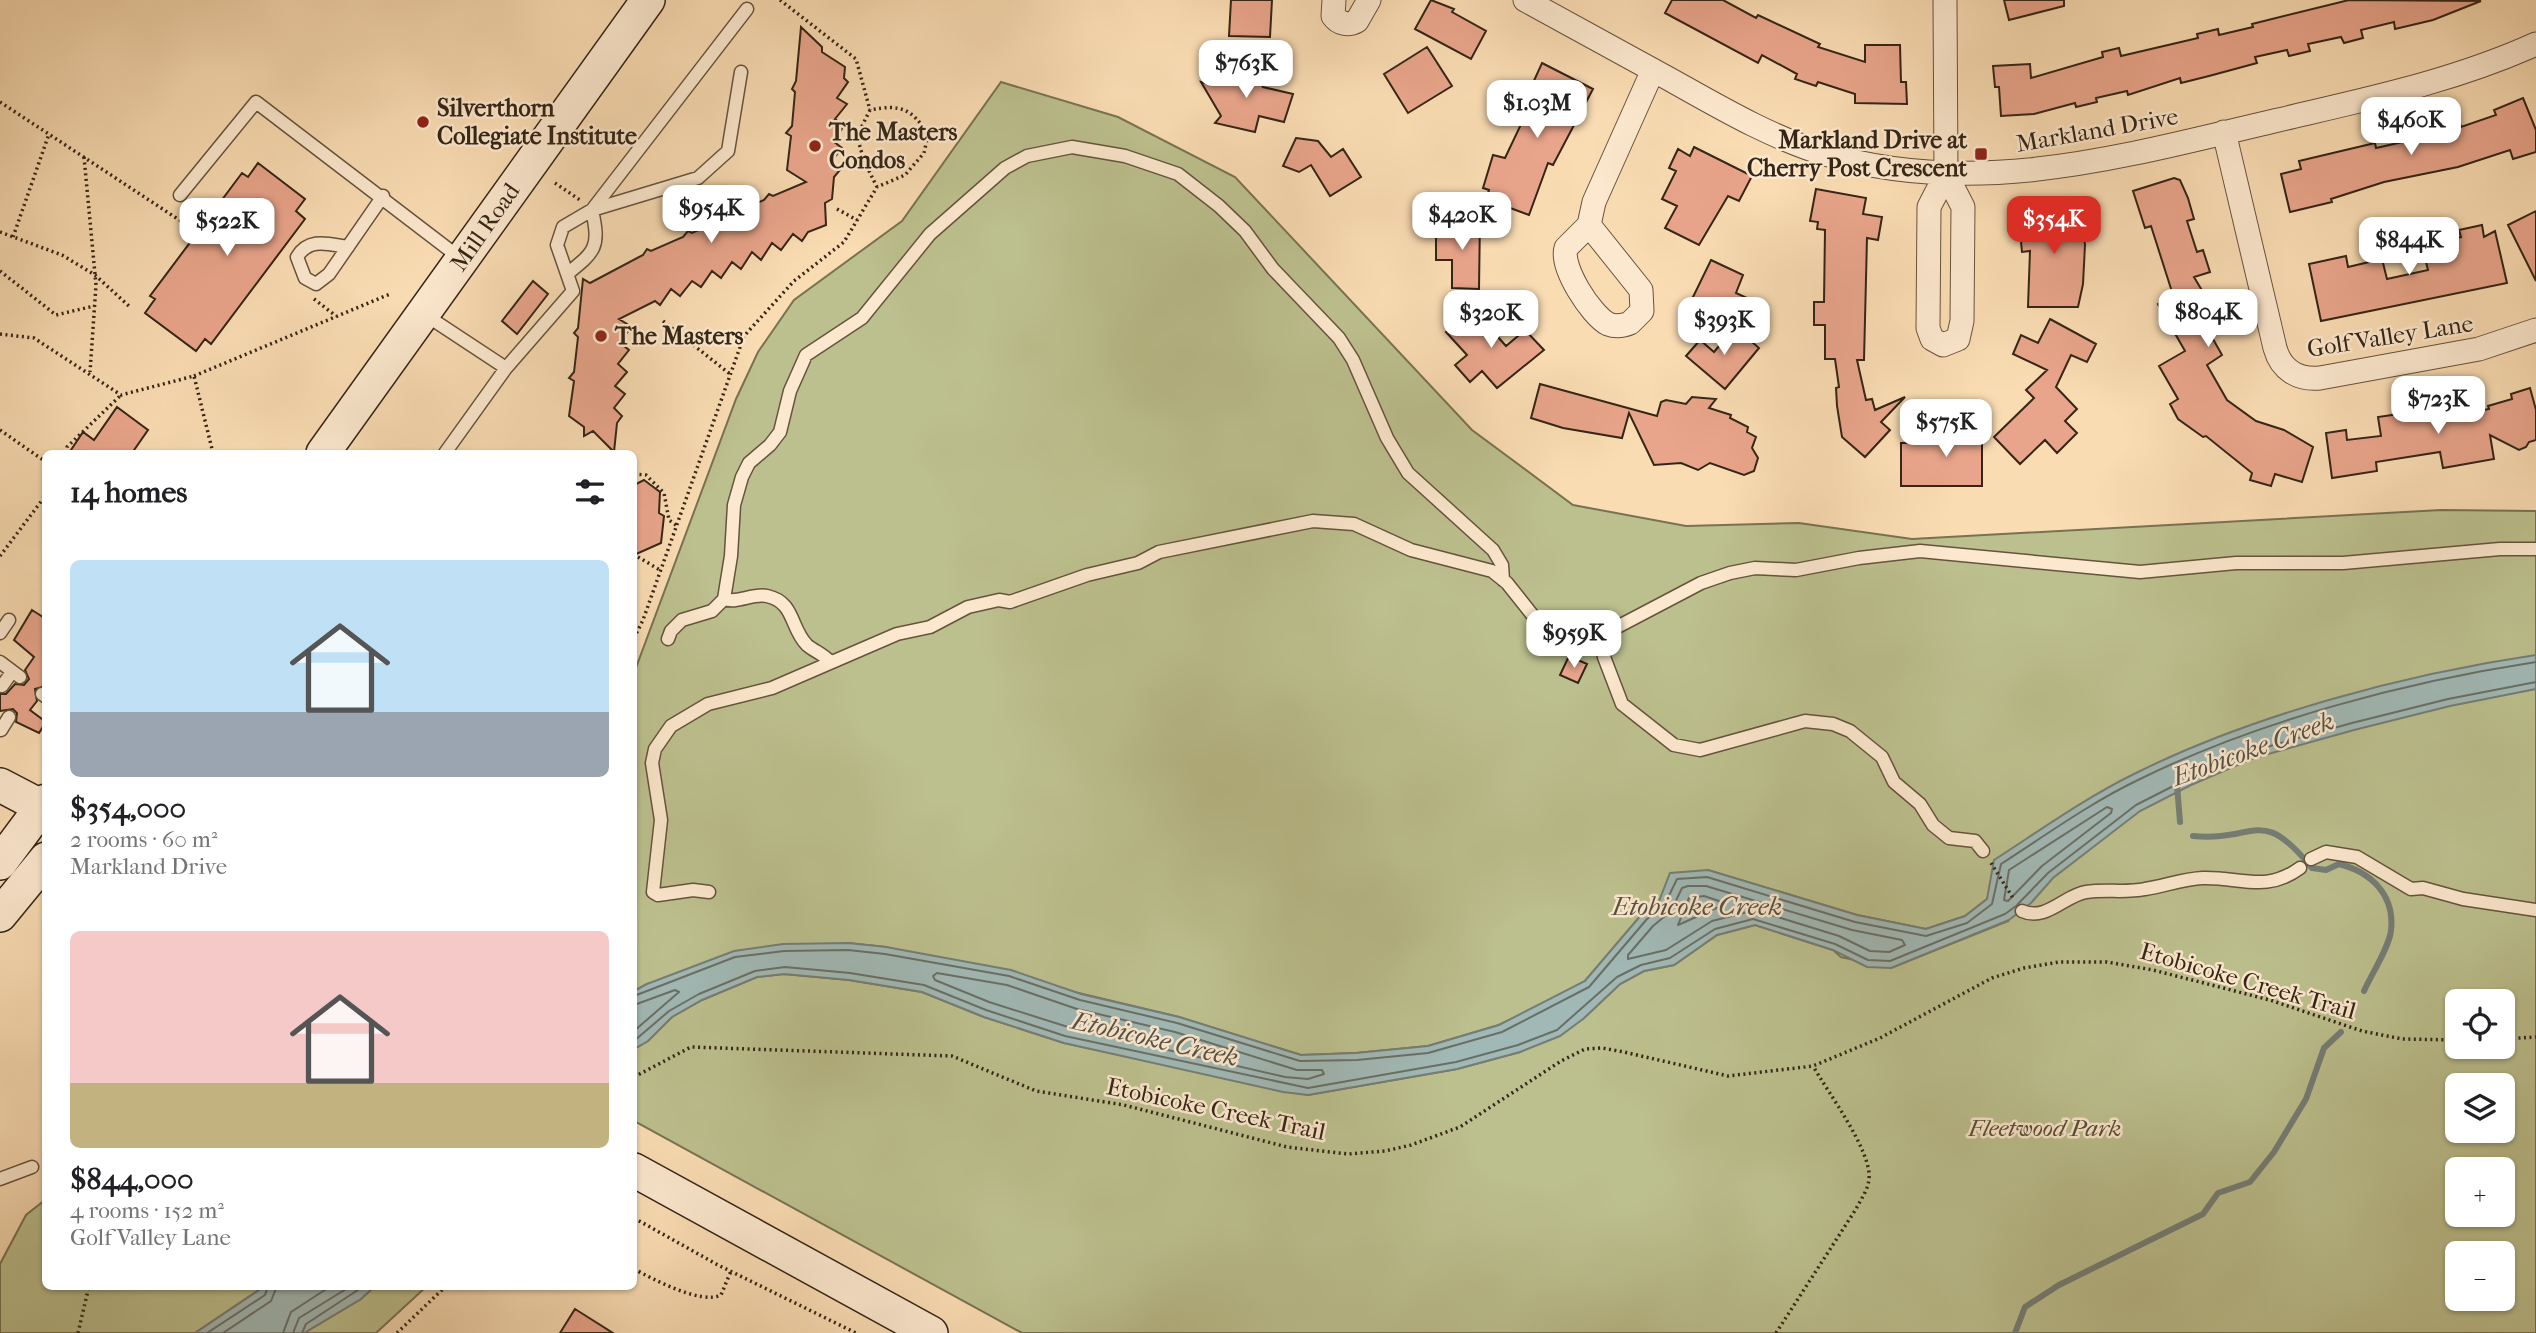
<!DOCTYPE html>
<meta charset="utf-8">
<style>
body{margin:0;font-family:"IM FELL French Canon",serif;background:#f2f2f2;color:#202124;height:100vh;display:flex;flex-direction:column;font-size:26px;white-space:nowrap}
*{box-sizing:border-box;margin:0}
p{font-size:23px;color:#757577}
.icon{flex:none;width:38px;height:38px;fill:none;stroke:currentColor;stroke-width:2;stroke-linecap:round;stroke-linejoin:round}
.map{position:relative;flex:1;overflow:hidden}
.drawer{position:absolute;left:42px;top:450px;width:595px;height:840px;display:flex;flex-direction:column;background:#fff;border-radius:10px;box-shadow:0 2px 5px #0004}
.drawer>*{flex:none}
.tools{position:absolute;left:2445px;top:989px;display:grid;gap:14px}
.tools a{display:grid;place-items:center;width:70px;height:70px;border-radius:10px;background:#fff;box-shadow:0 2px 5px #0004;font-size:35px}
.price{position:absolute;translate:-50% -60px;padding:0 16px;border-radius:14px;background:#fff;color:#222;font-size:23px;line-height:46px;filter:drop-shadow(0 2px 4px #0008)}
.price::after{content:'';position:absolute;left:50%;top:42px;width:21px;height:16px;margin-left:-10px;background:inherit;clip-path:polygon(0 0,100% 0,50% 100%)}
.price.active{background:#d93025;color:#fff}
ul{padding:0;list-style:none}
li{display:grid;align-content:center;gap:14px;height:371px;padding:0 28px}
li span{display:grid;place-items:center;height:217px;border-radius:10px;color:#555}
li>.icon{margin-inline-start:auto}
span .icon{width:126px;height:126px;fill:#fffc;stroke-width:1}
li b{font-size:30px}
h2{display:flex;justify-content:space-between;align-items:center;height:84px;padding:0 28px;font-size:30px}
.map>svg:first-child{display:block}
</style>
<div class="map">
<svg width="2536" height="1333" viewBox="0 0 2536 1333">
<rect width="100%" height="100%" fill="#fadcb3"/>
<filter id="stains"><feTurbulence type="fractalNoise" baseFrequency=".00286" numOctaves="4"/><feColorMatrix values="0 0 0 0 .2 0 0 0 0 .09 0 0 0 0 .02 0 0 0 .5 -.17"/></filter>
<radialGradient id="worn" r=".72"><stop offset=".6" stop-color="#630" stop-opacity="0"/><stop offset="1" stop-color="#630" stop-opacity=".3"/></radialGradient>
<path fill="#bcc08e" stroke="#787252" stroke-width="2" fill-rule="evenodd" d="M1001 82 1118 117 1235 177 1472 430 1573 505 1686 526 1799 523 1912 539 2441 510 2536 511V1333H1022L634 1121V1049L648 1041 672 1017 702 1000 757 977 784 974 849 980 922 992 984 1017 1064 1043 1308 1095 1457 1069 1520 1052 1583 1019 1620 984 1644 971 1674 965 1717 935 1755 925 1833 950 1841 957 1891 968 2008 921 1987 899 1965 916 1926 929 1857 915 1708 870 1642 914 1585 981 1560 995 1499 1025 1428 1046 1356 1053 1301 1055 1179 1017 886 947 848 943 647 984 634 991V673L736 399 758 352 794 300 902 221ZM2457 1001H2502V1046H2457ZM2457 1085H2502V1130H2457ZM2457 1169H2502V1214H2457ZM2457 1253H2502V1298H2457Z
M45 1200 46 1286H265L195 1333H0V1264L26 1215Z
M375 1286H427L376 1333H304L361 1299Z"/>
<path fill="#a1b9b6" stroke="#757e76" stroke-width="2" d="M2536 655V689L2450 706 2354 730 2254 758 2191 785 2140 811 2053 878 2031 903 2009 920 1891 968 1867 967 1833 950 1755 925 1717 935 1674 965 1644 971 1620 984 1583 1019 1560 1036 1520 1052 1457 1069 1308 1095 1283 1092 1064 1043 984 1017 922 992 849 980 784 974 757 977 702 1000 672 1017 648 1041 634 1049V991L647 984 734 951 783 944 848 943 886 947 1011 970 1081 994 1179 1017 1301 1055 1356 1053 1428 1046 1499 1025 1585 981 1642 914 1659 901 1670 873 1708 870 1857 915 1926 929 1965 916 1987 899 1994 860C2039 831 2085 798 2134 774 2252 715 2406 674 2536 655Z
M265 1286H375L361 1299 304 1333H195Z"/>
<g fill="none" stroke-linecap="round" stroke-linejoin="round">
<path stroke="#6a6f66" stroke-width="2" d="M2107 807 2112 809 2111 813 2042 866 2008 901 2004 900 2009 870Z
M1688 886H1706L1852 930 1902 940 1905 945 1889 952 1870 951 1839 936 1755 910 1712 921 1666 950 1628 959V955L1653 926 1671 911 1682 888Z
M1704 896 1719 901 1721 906 1678 925 1689 898Z
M2017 905 2048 873 2136 805 2189 778 2252 751 2352 723 2448 699 2536 682
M937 973 1007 985 1077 1009 1175 1032 1297 1070H1322L1324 1074 1308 1079 1285 1077 1068 1027 989 1002 935 980 933 976Z
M634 996 735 957 784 951 848 950 885 954 1009 976 1080 1000 1177 1023 1300 1061 1357 1060 1428 1053 1502 1032 1589 987 1647 919 1664 906 1677 879 1707 877 1855 922 1926 936 1967 923 1992 904 2001 864C2046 835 2090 803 2138 780 2257 721 2405 682 2536 662
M634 1005 675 990 679 992 634 1031
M634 1041 669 1011 699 994 755 971 785 967 850 973 924 985 986 1010 1065 1036 1308 1088 1456 1062 1518 1045 1557 1030 1617 977 1641 965 1670 958 1715 929 1753 919 1835 944 1868 960 1890 961 2005 914 2016 906
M207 1333 265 1295 268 1286
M223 1333 271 1301 277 1286
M283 1333 291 1312 331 1286
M293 1333 299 1318 351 1286
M302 1333 306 1324 364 1286"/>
<path stroke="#757e76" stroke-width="6" d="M2177 785 2180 822
M2193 836C2257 842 2260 804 2312 868L2326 870 2339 864C2371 872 2395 895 2391 930 2390 946 2371 975 2364 991
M2015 1333 2025 1307 2059 1285 2203 1214 2218 1193 2250 1182 2274 1152 2306 1099 2324 1048 2341 1032"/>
</g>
<path fill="#e9a58b" stroke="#342516" stroke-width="2" d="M1231 0H1272L1270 37 1229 36Z
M1431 0 1454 9 1452 12 1486 31 1471 59 1415 29Z
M1672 0H1723L1756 18 1758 15 1820 44 1818 47 1865 62V45H1900L1901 82H1906L1907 104 1855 103V94L1818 82 1816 86 1795 79 1797 74 1762 55 1758 63 1665 13Z
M2004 0H2064V6L2009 20Z
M2349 0 2481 1 2433 20 2395 29 2394 22 2361 30 2363 38 2344 43 2341 37 2308 44 2310 51 2289 56 2287 50 2255 57 2257 63 2209 76 2181 83 2180 78 2128 95 2127 91 2096 98 2097 102 2076 107 2075 103 2034 114 2001 116 1999 87H1995L1993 66 2030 64 2031 78 2103 57 2102 52 2119 48 2121 56 2198 38 2197 34 2218 29 2219 35 2253 27 2252 24Z
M801 27 822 47V52L845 67 844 78 848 82 837 98 847 104 835 119 844 126 833 141 842 148 830 163 840 170 834 177 832 199 825 203 826 225 808 232 802 241 793 234 781 250 772 243 761 260 752 252 741 269 732 262 721 278 712 271 701 287 692 281 680 296 671 289 660 305 655 301 619 319 632 327 619 342 629 350 618 364 627 372 615 386 625 394 614 408 622 416 617 423 614 452 593 431 584 436V427L569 416 574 381 569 378 574 372 578 337 574 333 578 328 583 279 590 283 643 255 647 249 651 251 683 237 688 231 692 233 710 225 724 218 728 212 733 214 764 200 769 194 773 196 806 182 787 170 791 136 786 133 792 126 795 92 792 89 796 81Z
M1427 47 1452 86 1408 113 1384 74Z
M1542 63 1593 89 1553 165 1548 163 1529 215 1486 199 1489 190 1483 188 1493 155 1505 158 1533 99 1527 96Z
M1232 67 1254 72 1263 87 1293 94 1284 122 1259 116 1255 132 1215 123 1221 116 1201 82 1211 84 1214 72 1229 77Z
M2523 98 2536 130V152L2513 159 2510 150 2458 167 2384 182 2331 199 2332 202 2290 212 2281 174 2301 169 2299 161 2375 143 2376 148 2407 141 2406 136 2459 120 2461 127 2496 115 2494 110Z
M1296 138 1318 141 1331 157 1343 149 1361 177 1330 196 1311 165 1299 172 1283 166Z
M1694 147 1752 176 1739 201 1728 196 1699 245 1665 228 1677 206 1662 199 1676 171 1669 168 1678 149 1690 156Z
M258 163 305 199 296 211 305 219 211 344 205 339 196 351 145 313 155 299 150 296 242 173 248 177Z
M2174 178 2180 180 2188 198 2194 219 2187 221 2197 252 2203 250 2210 272 2194 277 2222 324 2209 332 2222 355 2207 365 2227 400 2256 421 2284 430 2313 447 2302 482 2275 474 2271 486 2250 480 2252 473 2206 436 2203 437 2178 419 2170 404 2178 399 2159 366 2185 351 2158 304 2173 295 2151 226 2145 228 2133 191Z
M1816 189 1866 198 1863 214 1882 217 1878 240 1867 238 1864 360H1857L1866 400 1872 399 1875 410 1905 397 1881 422 1890 430 1865 457 1842 437 1837 406 1836 388 1839 387 1835 359H1825V325H1814V302H1824L1825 230 1817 229 1818 222 1810 221Z
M2081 207 2085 245 2083 284 2078 307H2028L2030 251 2022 252 2018 211Z
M2536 211V281L2508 225Z
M1455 217H1480L1479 289 1452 288V260H1436V230L1455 231Z
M2482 225 2484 237 2495 231 2507 283 2321 321 2309 264 2346 256 2348 267 2382 259 2387 279 2428 270 2422 246 2461 237 2459 230Z
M1711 260 1743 275 1736 293 1747 298 1734 322 1692 299Z
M533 281 548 294 517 334 502 321Z
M1473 309 1506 346 1525 330 1544 350 1497 388 1482 371 1470 382 1455 365 1467 355 1446 332Z
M2050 319 2096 344 2087 362 2071 355 2056 387 2077 409 2065 421 2077 433 2057 453 2045 440 2020 464 1994 437 2034 398 2026 390 2047 370 2013 354 2021 335 2038 343Z
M1735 327 1759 348 1725 389 1686 356 1700 340 1714 352Z
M1540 384 1657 416 1661 402 1666 400 1686 404 1692 397 1716 399 1709 408 1731 415 1730 418 1748 427 1747 432 1756 437 1752 448 1758 458 1754 471 1744 475 1710 463 1698 470 1681 463 1654 465 1629 413 1622 438 1563 428 1531 418Z
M2530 388 2536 410V440L2529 442 2526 447 2519 450 2490 435 2494 459 2443 468 2440 452 2376 462 2377 471 2332 478 2326 433 2346 430 2347 440 2381 436 2378 417 2399 414 2400 420 2433 415 2432 408 2454 404 2456 415 2489 409 2488 406 2512 399 2511 394Z
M117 407 148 430 132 453H69L83 432 94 440Z
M1982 417V486H1901V443L1956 442V418Z
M644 480 660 492 659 513 664 516 661 543 634 555V485Z
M32 610 46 619V686L35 689 37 701 30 710 46 722 39 733 16 722 17 713 13 709 0 711V694H6L15 684 24 685 29 679 25 670 34 657 14 640Z
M1569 656 1587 664 1578 683 1560 675Z
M575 1309 613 1333H560Z"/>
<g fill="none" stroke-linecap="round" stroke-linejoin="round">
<g stroke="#66533d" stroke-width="15">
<path id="lane" d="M180 195 256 102 460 258
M348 247C328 244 309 237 297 257L305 278 316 284 329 274 383 196
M567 274C596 251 600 247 592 210L698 178 728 151 741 72
M424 314 506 368 445 453
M506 368 573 291 557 245 563 227 592 210 747 9
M724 599C737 604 752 593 767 596 795 602 790 628 807 645 814 651 823 654 829 661
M0 633 9 620
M1600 636 1604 657 1622 704 1674 745 1700 750 1805 721 1833 724 1850 731 1882 757 1894 782 1920 804 1933 825 1949 838 1975 841 1983 851
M668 639 671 631 682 620 712 611 724 599 731 556 734 505 742 477 749 463 770 445 780 432 790 391 806 355 862 318 930 234 1005 168 1027 156 1072 147 1125 156 1178 174 1219 206 1245 231 1273 269 1339 338 1353 360 1387 438 1408 473 1493 550 1502 565 1503 580
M0 662 20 677
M2 686 12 672
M42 694 46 697
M1 730 9 717
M2311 859 2326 852 2357 857 2411 889 2423 888 2463 899 2536 910
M709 892 693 890 658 895 653 892 661 820 652 763 655 749 671 726 708 704 772 688 897 634 930 627 968 607 999 600 1010 602 1087 575 1138 563 1159 552 1313 521 1354 524 1411 550 1492 571 1507 583 1538 622 1557 630 1600 636 1701 583 1730 573 1755 568 1796 570 1859 558 1920 551 2140 572 2236 563H2343L2500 549H2536
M2022 911C2046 922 2065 895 2086 892 2106 889 2126 893 2145 889 2165 886 2182 879 2203 878 2241 877 2266 893 2300 868
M0 1179 32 1167"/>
</g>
<g stroke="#66533d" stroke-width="25">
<path id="street" d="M1334 0 1333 16C1339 24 1348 26 1357 21L1369 0
M1525 0C1574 27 1622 53 1671 80 1721 108 1770 137 1825 154 1977 199 2125 156 2274 121 2363 100 2452 82 2536 44
M1945 0 1946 174
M2224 132 2275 348C2281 370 2298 380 2320 378L2479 349 2536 330
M1946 174 1963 207 1962 321 1958 339 1943 345 1932 339 1928 328 1929 207Z
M1589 225 1566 248C1560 267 1591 315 1608 324 1616 327 1623 326 1630 323L1642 311 1641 290 1589 225 1594 202 1653 70"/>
</g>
<g stroke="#342516" stroke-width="36">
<path id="secondary" d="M323 453 648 0
M0 785 46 809
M0 863 46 801
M0 915 46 859
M634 1170 931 1333"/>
</g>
<path stroke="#342516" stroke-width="3.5" stroke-dasharray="2 3.5" stroke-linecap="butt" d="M780 0 856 59 870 110
M0 102 193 229
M84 157 96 285 90 372
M555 183 580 200
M837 209 857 220
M0 232 62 255 95 275 130 307
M13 237 49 134
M0 271 56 315 94 306
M314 299 336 316
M663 321 730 374
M0 334 34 338 121 395 194 376 213 453
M194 376 390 294
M0 430 46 462
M66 453 67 447 121 395
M634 474 646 475 664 493 669 520 676 525
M0 556 46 495
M638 557 660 570
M634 638 643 620 744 336 794 281 844 242 877 187 905 175 924 153 928 135C912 108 900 104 870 110L857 136 864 161 877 187
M1991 863 2013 898
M2502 1039 2536 1037
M634 1077 691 1047 952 1056 1036 1091 1124 1105 1287 1147 1348 1154 1385 1151 1411 1145 1460 1127 1561 1061 1585 1049 1602 1048 1624 1052 1728 1076 1813 1066 1880 1038 1992 978 2024 968 2059 962H2107L2153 970 2270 1000 2362 1031 2402 1039 2457 1040
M634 1218 718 1265 856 1333
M634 1269C653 1279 701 1305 721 1295L731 1271
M78 1333 89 1286
M397 1333 446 1286
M1776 1333 1856 1209C1861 1199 1868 1190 1869 1179 1872 1151 1827 1091 1813 1066"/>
<use href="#lane" stroke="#fce8ce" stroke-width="12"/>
<use href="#street" stroke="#fce8ce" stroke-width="23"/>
<use href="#secondary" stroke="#fce8ce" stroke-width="33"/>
</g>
<g fill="#8f2418" stroke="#fce8ce" stroke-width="2.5">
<circle cx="423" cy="122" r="7"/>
<circle cx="815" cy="146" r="7"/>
<rect x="1974" y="147" width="14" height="14" rx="3.5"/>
<circle cx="601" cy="336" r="7"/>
</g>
<g text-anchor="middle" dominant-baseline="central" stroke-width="5" stroke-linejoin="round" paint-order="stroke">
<g font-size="24" font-weight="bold" fill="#342516" stroke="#fce8ce" text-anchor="start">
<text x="437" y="108">Silverthorn<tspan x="437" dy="28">Collegiate Institute</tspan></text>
<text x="829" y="132">The Masters<tspan x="829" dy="28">Condos</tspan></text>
<text x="1967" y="140" text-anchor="end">Markland Drive at<tspan x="1967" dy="28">Cherry Post Crescent</tspan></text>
<text x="615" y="336">The Masters</text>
</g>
<g font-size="24" fill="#342516" stroke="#fce8ce">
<text transform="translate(2097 130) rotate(-10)">Markland Drive</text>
<text transform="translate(485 227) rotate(-55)">Mill Road</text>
<text transform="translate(2390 336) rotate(-9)">Golf Valley Lane</text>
<text transform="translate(2248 981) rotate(16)">Etobicoke Creek Trail</text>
<text transform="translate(1216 1109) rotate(12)">Etobicoke Creek Trail</text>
</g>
<g font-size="24" font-style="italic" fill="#564c34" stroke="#fce8ce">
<text x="2045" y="1128">Fleetwood Park</text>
</g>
<g font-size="26" font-style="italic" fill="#555146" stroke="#fce8ce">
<text transform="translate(2253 749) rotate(-20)">Etobicoke Creek</text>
<text x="1697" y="906">Etobicoke Creek</text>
<text transform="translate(1155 1039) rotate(13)">Etobicoke Creek</text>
</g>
</g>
<rect width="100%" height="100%" filter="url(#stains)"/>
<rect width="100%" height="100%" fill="url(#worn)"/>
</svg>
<div class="tools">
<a><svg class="icon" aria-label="locate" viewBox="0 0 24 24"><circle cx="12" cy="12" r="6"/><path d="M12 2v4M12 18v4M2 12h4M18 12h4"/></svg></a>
<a><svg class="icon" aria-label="layers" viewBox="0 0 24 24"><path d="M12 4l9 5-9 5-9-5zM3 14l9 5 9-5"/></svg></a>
<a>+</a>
<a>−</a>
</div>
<b class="price" style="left:1246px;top:100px">$763K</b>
<b class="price" style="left:1537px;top:140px">$1.03M</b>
<b class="price" style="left:2411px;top:157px">$460K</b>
<b class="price" style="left:711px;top:245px">$954K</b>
<b class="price" style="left:1462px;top:252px">$420K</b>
<b class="price active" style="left:2054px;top:256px">$354K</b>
<b class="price" style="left:227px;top:258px">$522K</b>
<b class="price" style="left:2409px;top:277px">$844K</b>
<b class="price" style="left:2208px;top:349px">$804K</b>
<b class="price" style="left:1491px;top:350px">$320K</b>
<b class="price" style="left:1724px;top:357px">$393K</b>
<b class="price" style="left:2438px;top:436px">$723K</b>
<b class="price" style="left:1946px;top:459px">$575K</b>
<b class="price" style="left:1574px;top:670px">$959K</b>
<section class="drawer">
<h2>14 homes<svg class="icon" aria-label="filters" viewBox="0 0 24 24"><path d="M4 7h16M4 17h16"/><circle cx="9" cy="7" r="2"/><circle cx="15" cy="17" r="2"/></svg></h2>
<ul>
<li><span style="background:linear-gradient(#bfe0f5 70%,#9aa5b1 0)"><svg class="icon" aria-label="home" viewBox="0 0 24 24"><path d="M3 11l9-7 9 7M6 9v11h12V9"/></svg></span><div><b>$354,000</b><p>2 rooms · 60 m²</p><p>Markland Drive</p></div></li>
<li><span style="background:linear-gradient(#f6c9c9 70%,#c2b280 0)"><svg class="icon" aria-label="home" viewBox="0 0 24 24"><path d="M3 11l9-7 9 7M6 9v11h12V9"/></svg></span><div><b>$844,000</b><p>4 rooms · 152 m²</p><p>Golf Valley Lane</p></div></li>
</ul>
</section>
</div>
